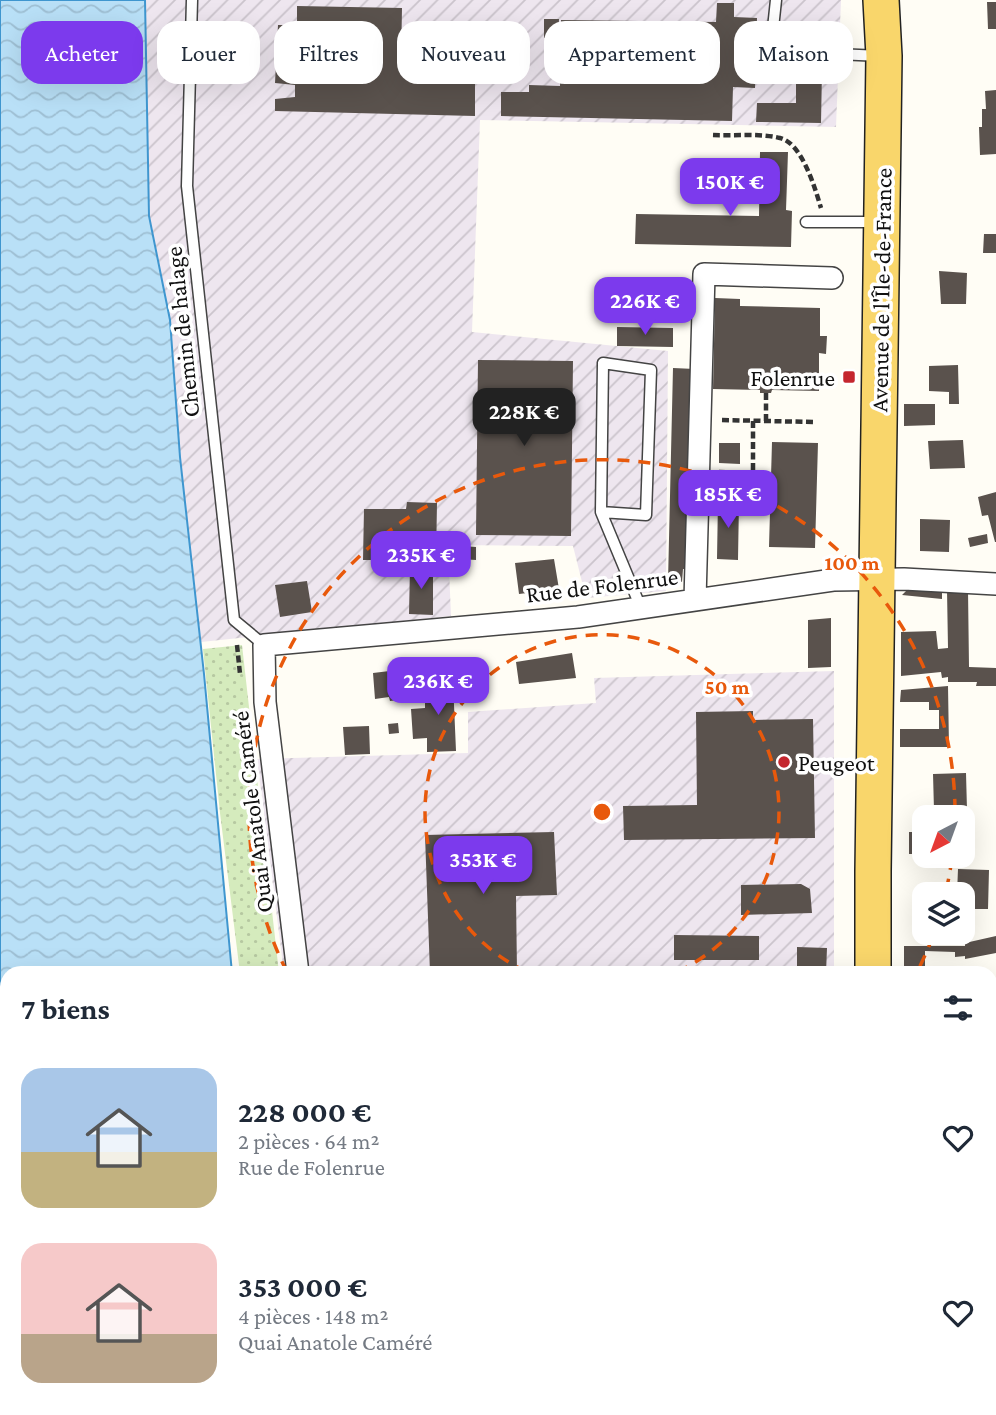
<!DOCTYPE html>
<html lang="fr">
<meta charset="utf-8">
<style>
body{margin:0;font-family:"Crimson Pro",serif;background:#f6f6f7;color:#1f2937;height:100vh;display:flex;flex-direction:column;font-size:26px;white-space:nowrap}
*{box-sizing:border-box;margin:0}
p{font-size:23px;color:#747a83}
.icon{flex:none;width:38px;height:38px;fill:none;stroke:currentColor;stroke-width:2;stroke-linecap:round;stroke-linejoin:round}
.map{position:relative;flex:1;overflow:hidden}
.side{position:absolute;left:0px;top:966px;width:998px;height:450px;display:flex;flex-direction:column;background:#fff;border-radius:21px 21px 0 0;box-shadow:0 7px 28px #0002}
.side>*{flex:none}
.top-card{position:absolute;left:21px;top:21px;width:956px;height:63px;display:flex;gap:14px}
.needle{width:46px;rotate:221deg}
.fabs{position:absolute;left:912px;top:805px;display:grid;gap:14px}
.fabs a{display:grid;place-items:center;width:63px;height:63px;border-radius:14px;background:#fff;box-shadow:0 7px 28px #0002;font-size:35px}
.price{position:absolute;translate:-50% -60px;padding:0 16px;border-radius:14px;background:#7c3aed;color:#fff;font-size:23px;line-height:46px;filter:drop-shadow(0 2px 4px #0008)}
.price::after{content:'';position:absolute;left:50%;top:42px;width:21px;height:16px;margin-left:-10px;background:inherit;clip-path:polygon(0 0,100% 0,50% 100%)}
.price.active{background:#222;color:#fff}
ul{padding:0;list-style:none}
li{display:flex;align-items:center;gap:21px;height:175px;padding:0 21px}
li span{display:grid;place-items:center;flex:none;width:196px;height:140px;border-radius:21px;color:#555}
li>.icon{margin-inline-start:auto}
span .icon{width:84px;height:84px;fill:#fffc;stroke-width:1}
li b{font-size:30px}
h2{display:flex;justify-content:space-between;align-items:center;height:84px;padding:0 21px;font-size:30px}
.pill{padding:0 24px;border-radius:21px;background:#fff;box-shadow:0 7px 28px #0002;font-size:24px;line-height:63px}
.pill.active{background:#7c3aed;color:#fff}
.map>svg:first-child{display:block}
</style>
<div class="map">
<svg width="996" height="1415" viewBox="0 0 996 1415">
<defs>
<pattern id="industrial-furrows" width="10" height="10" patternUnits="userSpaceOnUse" patternTransform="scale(1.75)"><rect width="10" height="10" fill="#eee6ef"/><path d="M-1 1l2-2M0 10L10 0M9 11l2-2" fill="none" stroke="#cbc4cc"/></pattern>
<pattern id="grass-dots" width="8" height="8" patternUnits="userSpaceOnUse" patternTransform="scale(1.75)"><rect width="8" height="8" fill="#d5ebbd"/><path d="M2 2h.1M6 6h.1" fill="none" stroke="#b6c8a1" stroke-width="1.8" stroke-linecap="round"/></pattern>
<pattern id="water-waves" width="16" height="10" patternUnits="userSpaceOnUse" patternTransform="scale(1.75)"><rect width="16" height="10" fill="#b9e0f7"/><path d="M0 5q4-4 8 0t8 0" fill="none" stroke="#9ebfd3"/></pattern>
</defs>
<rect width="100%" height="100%" fill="#fffdf5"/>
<path fill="url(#industrial-furrows)" d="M145 0H841L836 127 480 120 472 332 668 351 666 591 586 598 573 546 448 545 451 616 201 642 180 457 170 320 149 216Z
M834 671V973H284L257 759 468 753V712L596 703 594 678Z"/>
<path fill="url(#grass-dots)" d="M242 645 279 973H240L220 813 203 649Z
M299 1409H352L353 1415H299Z"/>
<path fill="url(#water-waves)" stroke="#3f96cf" stroke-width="2" d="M0 0H145L149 216 170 320 180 457 204 674 232 973H7V1409H287L288 1415H0Z"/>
<path fill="#5a524d" d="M987 2H996V29H988Z
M717 3H734V17L757 18 755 88 733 87 732 121 501 116V92H529V85L560 86 561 20 716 22Z
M297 6 402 8 401 61 475 63V116L275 111V99L295 97V85L275 83 278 25H297Z
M544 19H559L558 38H544Z
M796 70H822L821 123 756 122 757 103H796Z
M996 90V154L980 155 979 127H982V109H986L985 91Z
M760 152H788L786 210 792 211 791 247 635 244 636 214 759 216Z
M984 234H996V253H983Z
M939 271 967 273 966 304H941Z
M715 298 740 299V306L820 308V336H827L826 354 819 353V391L772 390 771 393H760V390L713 389Z
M617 327 673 328V347L617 346Z
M478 360 573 361 571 536 476 535Z
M958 365 959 404H949V392L929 391V366Z
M673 368 695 369 691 569H683L682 582H668Z
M904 404H935V425L904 426Z
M963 440 965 468 930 469 928 441Z
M772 442 818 443 815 548 769 547Z
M719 443H740V464L719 463Z
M996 492V542H995L988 515 982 516 978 497Z
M718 501H739L738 560 717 559Z
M407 502 437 503 436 560H363L364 509H406Z
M920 519 950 520 949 552 920 551Z
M987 534 988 543 970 547 968 538Z
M461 546 476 547V560L460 559Z
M554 559 559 589 519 594 515 563Z
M410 568H433V615L409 614Z
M307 581 312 612 280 617 275 585Z
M907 590H942V599L902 595Z
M947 590H968L969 667 996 668V686H976L977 682H948V677L942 678 941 672 901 676V632L936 631 938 649 948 648Z
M831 618V667L808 668V620Z
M572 653 576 678 519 684 516 662Z
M442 659H452L456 751 427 752V738L413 739 411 709 425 708V696L444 695Z
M398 670 399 675 415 674 417 694 405 695V699L390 701 389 697 375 699 373 673Z
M948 686 949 747H900V729H939V710H929V702H900L901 690Z
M753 711V720L813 719 815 838 624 840 623 806 697 805 696 712Z
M398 723 399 733 389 734 388 724Z
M369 726 370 754 345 755 343 727Z
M966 773 967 810H934L933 774Z
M554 832 557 895 516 896 517 973H430L425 835Z
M909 832H924V854H909Z
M958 869 989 870 988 909H962V894H957Z
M801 884 810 889 812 913 741 915V885Z
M674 935 759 936V960H674Z
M996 936V953L965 959V956L955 957V952L925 951V973H904V946H965V943Z
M797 947 827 948 826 973H797Z
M996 1286V1310L990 1311V1287Z
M996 1362V1395H990V1363Z
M626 1409H675L676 1415H626Z
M741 1409H772V1411L742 1413Z
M948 1409H975L976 1415H949Z"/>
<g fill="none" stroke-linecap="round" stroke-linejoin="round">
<g stroke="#444" stroke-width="13">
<path id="service" d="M192 0 187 186 234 620 264 645
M776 0 771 47 837 54 881 56
M806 222H879
M601 512 646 515 651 370 603 363 601 512 641 608"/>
</g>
<g stroke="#444" stroke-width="24">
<path id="minor" d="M695 600 704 274 832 278
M298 973 265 702 264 645 578 617 833 580 904 579 996 584
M990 1329 996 1328
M370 1409V1415"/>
</g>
<g stroke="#222" stroke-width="38">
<path id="primary" d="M873 973V871L884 56 881 0
M925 1409 926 1415"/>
</g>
<path stroke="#333" stroke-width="4.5" stroke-dasharray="7 3.5" stroke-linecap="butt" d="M713 135C734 136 760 133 780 138 802 143 815 188 821 208
M722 420 813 422
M753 421V496L770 497
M766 421V393
M719 472 753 473
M237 645 240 674"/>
<use href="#service" stroke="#fff" stroke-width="10"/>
<use href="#minor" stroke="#fff" stroke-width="21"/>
<use href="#primary" stroke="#f9d66b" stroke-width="35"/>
</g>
<g fill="none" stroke="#e8590c" stroke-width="3.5" stroke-dasharray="12 9">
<path d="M527 972A177 177 0 1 1 677 972"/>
<path d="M952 858A353 353 0 0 1 946 891M933 936A353 353 0 0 1 917 972M287 972A353 353 0 1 1 955 815"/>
</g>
<g fill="#c4262e" stroke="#fff" stroke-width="2.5">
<rect x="842" y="370" width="14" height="14" rx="3.5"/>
<circle cx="784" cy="762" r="7"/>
</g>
<g text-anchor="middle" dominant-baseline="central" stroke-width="7" stroke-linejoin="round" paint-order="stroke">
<g font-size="24" fill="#111" stroke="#fff">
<text transform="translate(881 290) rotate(-89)">Avenue de l'Île-de-France</text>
<text transform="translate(182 332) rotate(-96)">Chemin de halage</text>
<text transform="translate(602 585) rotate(-7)">Rue de Folenrue</text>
<text transform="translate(252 812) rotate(-97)">Quai Anatole Caméré</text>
</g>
<g font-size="24" fill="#111" stroke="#fff" text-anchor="end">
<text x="835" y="377">Folenrue</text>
<text x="798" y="762" text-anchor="start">Peugeot</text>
</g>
</g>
<circle cx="602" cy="812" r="10" fill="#e8590c" stroke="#fff" stroke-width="3.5"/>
<g font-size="21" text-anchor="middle" font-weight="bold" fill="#e8590c" stroke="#fff" stroke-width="7" stroke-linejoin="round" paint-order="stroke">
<text x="852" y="570">100 m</text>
<text x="727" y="694">50 m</text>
</g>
</svg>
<div class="fabs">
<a><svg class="needle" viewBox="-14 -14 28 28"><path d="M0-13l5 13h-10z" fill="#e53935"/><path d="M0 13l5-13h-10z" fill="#747a83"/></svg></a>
<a><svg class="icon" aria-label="layers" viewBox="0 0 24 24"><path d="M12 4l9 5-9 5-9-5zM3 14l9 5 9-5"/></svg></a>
</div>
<b class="price" style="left:730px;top:218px">150K €</b>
<b class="price" style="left:645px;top:337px">226K €</b>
<b class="price active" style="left:524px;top:448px">228K €</b>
<b class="price" style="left:728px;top:530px">185K €</b>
<b class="price" style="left:421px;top:591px">235K €</b>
<b class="price" style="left:438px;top:717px">236K €</b>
<b class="price" style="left:483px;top:896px">353K €</b>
<div class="top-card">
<a class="pill active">Acheter</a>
<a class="pill">Louer</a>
<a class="pill">Filtres</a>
<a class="pill">Nouveau</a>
<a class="pill">Appartement</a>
<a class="pill">Maison</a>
</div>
<section class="side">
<h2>7 biens<svg class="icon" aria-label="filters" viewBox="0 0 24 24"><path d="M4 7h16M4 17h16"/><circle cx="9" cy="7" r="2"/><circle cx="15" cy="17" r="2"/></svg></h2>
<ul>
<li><span style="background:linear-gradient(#a9c7e8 60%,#c2b280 0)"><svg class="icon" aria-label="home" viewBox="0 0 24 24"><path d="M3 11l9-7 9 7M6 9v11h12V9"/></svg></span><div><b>228 000 €</b><p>2 pièces · 64 m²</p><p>Rue de Folenrue</p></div><svg class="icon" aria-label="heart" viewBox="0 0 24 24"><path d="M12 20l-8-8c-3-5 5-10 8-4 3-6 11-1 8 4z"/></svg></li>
<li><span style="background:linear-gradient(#f6c9c9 65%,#b9a48a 0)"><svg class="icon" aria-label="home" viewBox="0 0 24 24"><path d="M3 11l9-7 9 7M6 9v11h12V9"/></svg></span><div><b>353 000 €</b><p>4 pièces · 148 m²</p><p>Quai Anatole Caméré</p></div><svg class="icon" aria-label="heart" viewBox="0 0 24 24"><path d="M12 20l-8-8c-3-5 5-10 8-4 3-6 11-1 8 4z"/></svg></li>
</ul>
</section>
</div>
